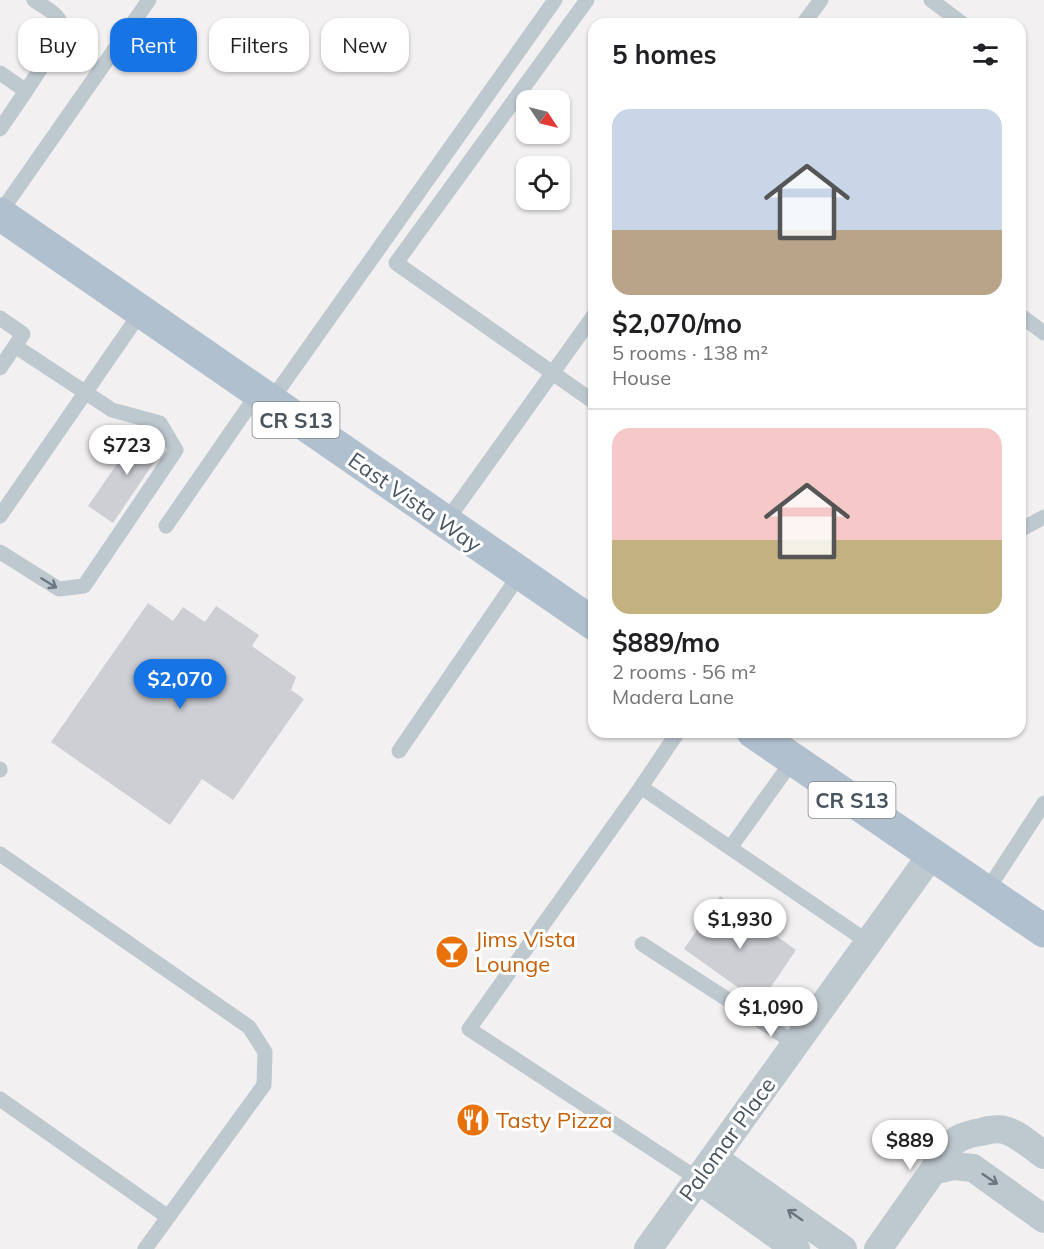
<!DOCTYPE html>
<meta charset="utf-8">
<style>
body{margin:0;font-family:Mulish,sans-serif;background:#f2f2f2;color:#202124;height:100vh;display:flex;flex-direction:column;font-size:22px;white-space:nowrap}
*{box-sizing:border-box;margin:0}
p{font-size:20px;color:#757577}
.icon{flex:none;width:33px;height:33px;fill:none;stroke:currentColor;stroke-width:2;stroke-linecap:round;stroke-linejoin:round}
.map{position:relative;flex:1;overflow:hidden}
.side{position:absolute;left:588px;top:18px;width:438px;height:720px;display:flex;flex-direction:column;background:#fff;border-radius:18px;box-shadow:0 2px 4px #0004}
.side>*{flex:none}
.hud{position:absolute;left:18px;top:18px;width:480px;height:54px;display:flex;gap:12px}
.needle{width:39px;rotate:125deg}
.tools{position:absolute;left:516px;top:90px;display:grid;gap:12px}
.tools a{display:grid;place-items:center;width:54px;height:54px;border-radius:12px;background:#fff;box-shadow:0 2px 4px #0004;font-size:30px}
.price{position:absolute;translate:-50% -51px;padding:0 14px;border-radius:21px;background:#fff;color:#222;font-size:20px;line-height:39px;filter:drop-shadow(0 2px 3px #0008)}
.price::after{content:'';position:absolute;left:50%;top:36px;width:18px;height:14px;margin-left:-9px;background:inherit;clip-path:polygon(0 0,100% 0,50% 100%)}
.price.on{background:#1774e5;color:#fff}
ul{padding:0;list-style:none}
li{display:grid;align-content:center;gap:12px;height:318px;padding:0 24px}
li+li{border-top:2px solid #e0e0e0}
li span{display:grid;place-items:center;height:186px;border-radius:18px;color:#555}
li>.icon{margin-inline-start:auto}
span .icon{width:108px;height:108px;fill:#fffc;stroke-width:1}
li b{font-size:26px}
h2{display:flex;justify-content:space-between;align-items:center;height:72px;padding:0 24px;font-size:26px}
.tag{padding:0 21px;border-radius:18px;background:#fff;box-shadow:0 2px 4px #0004;font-size:21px;line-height:54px}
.tag.on{background:#1774e5;color:#fff}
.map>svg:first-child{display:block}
</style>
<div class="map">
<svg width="1044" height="1249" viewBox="0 0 1044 1249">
<rect width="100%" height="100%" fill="#f2f0f0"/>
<path fill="#cdcfd5" d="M141 429 165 446 113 523 88 506Z
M148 603 173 621 183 607 205 622 216 606 259 635 252 646 296 677 291 690 304 699 233 800 202 779 170 825 51 742Z
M720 896 796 950 760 1003 684 949Z"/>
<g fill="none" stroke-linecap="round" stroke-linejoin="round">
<path stroke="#bec8cf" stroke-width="15" d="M587 0 396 263 594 402
M931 0 963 24
M803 24 821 0
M0 73 26 91 0 129
M26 91 63 34C64 16 47 9 34 0
M0 213 149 0
M1020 315 1044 333
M0 318 23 334 15 346
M0 368 15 346 112 410 160 423 176 450 84 586 59 589 0 552
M270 402 555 0
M0 516 141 312
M445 523 594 315
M166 526 258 393
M1020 530 1044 517
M399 751 520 574
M0 770V769
M641 787 678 732
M730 848 793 760
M0 854 249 1027 265 1052 264 1085 145 1249
M986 892 1044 803
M642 944 796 1044
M0 1099 168 1217
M698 1179 469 1029 641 787 868 942"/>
<path stroke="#bec8cf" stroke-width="28" d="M1044 1155C1032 1147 1018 1133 1004 1130 997 1128 988 1130 981 1132 952 1136 946 1147 933 1171L954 1166 973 1168 1044 1219
M714 1158 843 1249
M698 1179 796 1249
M648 1249 932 854
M878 1249 933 1171"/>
<path stroke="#b0c0cf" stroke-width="33" d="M0 214 594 624
M753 732 1044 931"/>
</g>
<defs><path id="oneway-shaft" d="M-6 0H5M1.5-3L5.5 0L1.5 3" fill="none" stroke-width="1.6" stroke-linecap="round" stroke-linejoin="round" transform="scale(1.5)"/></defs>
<g stroke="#6b7780">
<use href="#oneway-shaft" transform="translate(49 583) rotate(32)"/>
<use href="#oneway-shaft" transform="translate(990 1179) rotate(34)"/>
<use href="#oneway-shaft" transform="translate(795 1215) rotate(-145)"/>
</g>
<defs>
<g id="bar-disc" transform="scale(1.725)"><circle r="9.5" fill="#e8710a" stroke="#fff"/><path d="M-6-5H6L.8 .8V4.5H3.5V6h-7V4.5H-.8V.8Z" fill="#fff"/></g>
<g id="restaurant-disc" transform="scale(1.725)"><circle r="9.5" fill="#e8710a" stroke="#fff"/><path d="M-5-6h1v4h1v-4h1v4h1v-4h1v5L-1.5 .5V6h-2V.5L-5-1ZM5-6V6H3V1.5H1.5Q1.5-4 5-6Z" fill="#fff"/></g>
</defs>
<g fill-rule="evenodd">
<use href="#bar-disc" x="452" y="952"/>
<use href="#restaurant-disc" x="473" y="1120"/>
</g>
<g text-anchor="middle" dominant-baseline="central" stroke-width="6" stroke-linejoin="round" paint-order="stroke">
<g fill="#fff" stroke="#7f878e" stroke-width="1.5">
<rect x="252.5" y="402" width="87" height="36" rx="4.5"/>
<rect x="808.5" y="782" width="87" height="36" rx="4.5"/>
</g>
<g font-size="21" font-weight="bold" fill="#48545e">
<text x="296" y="420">CR S13</text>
<text x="852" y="800">CR S13</text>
</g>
<g font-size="22" fill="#48545e" stroke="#fff">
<text transform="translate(415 502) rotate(35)">East Vista Way</text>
<text transform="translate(727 1139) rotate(-54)">Palomar Place</text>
</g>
<g font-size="22" fill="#c56008" stroke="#fff" text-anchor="start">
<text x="475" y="939">Jims Vista<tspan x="475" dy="25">Lounge</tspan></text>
<text x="496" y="1120">Tasty Pizza</text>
</g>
</g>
</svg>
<div class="tools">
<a><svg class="needle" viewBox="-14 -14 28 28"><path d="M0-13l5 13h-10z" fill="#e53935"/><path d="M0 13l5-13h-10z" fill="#757577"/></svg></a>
<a><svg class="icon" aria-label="locate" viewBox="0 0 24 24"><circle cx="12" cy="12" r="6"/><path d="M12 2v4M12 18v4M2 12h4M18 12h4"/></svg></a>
</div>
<b class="price" style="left:127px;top:476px">$723</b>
<b class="price on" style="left:180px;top:710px">$2,070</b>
<b class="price" style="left:740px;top:950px">$1,930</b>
<b class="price" style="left:771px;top:1038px">$1,090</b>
<b class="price" style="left:910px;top:1171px">$889</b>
<div class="hud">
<a class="tag">Buy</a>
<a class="tag on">Rent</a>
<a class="tag">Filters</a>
<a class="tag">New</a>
</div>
<section class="side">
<h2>5 homes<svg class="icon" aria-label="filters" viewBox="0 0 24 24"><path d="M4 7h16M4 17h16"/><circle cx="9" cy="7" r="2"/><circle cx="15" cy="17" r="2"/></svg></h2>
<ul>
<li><span style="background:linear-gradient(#c9d6e8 65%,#b9a48a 0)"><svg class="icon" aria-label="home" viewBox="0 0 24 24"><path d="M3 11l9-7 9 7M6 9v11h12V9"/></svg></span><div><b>$2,070/mo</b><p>5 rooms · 138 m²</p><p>House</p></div></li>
<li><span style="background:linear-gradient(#f6c9c9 60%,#c2b280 0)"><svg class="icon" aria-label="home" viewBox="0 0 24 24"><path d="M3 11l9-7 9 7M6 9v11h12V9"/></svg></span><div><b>$889/mo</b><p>2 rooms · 56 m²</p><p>Madera Lane</p></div></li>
</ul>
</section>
</div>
